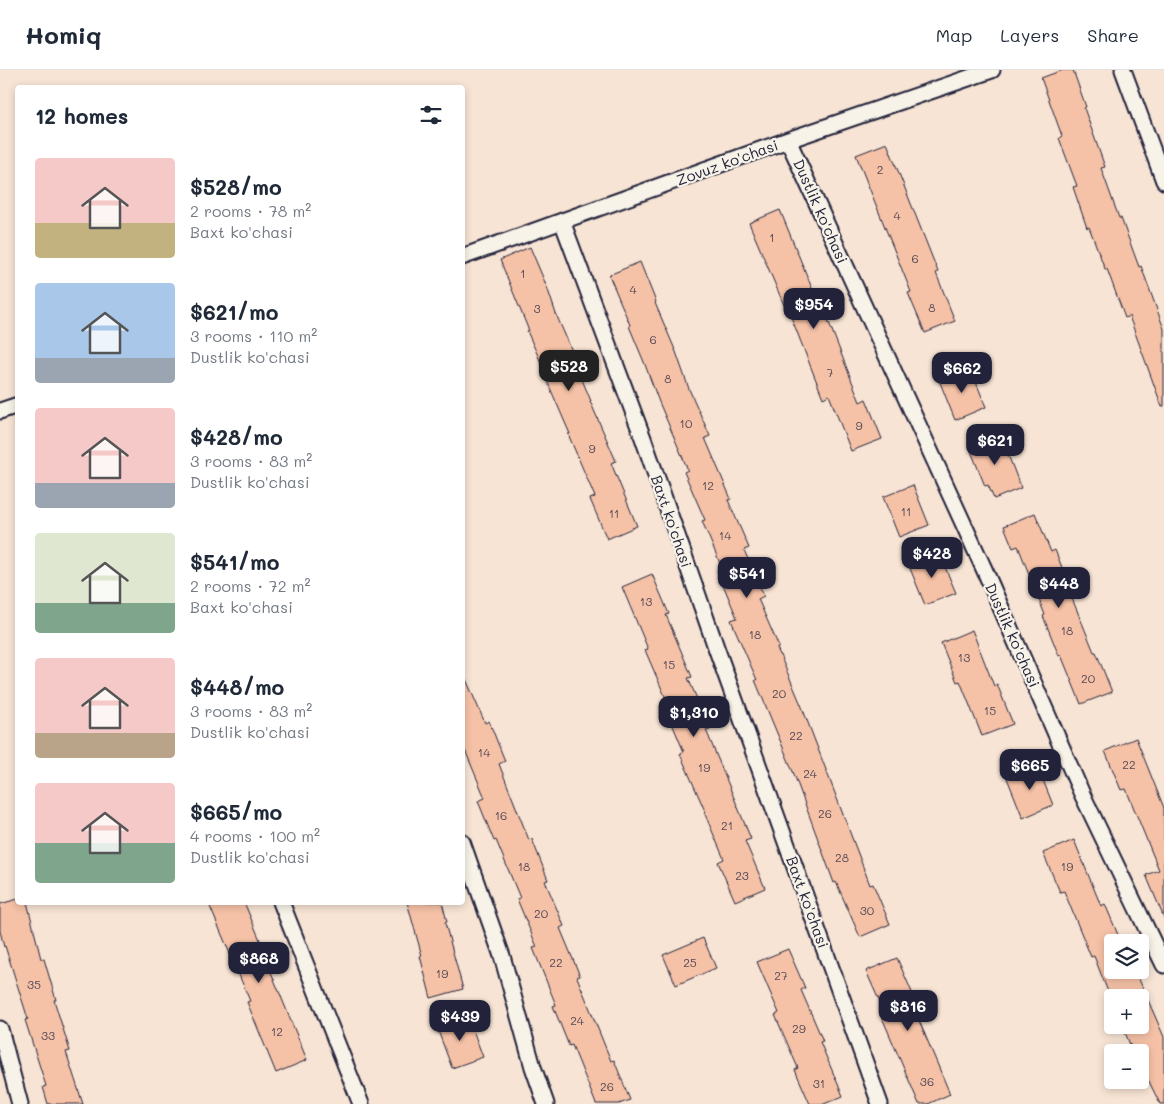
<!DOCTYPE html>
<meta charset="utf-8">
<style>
body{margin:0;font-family:Mali,sans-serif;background:#f2f2f3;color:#1f2937;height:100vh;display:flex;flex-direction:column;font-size:19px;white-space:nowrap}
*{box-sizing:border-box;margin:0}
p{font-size:16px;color:#747a83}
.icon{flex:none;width:28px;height:28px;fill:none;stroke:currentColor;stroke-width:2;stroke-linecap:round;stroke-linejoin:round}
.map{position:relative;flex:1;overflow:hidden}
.sheet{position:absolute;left:15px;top:15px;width:450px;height:820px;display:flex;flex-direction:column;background:#fff;border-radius:5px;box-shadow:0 2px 8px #0003}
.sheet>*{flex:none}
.fabs{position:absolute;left:1104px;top:864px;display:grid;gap:10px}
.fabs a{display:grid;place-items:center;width:45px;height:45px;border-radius:5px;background:#fff;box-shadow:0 2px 8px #0003;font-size:25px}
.price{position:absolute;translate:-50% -42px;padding:0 11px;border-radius:10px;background:#22223b;color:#fff;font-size:16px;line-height:32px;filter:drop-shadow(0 1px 2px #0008)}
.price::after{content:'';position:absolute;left:50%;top:30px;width:15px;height:11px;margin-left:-8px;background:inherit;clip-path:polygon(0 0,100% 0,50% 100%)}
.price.on{background:#222;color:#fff}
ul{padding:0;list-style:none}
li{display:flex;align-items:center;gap:15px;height:125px;padding:0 20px}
li span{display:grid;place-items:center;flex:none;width:140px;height:100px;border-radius:5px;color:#555}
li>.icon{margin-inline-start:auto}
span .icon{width:60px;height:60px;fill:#fffc;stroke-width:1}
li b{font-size:21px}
h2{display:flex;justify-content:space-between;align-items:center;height:60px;padding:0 20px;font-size:21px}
header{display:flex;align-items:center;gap:30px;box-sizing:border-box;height:70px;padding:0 25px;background:#fff;border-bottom:1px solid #e0e1e3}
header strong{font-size:24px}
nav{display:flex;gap:28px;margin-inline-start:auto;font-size:18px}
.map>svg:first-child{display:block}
</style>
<header>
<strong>Homiq</strong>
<nav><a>Map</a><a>Layers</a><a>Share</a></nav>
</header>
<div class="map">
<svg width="1164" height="1034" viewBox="0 0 1164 1034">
<rect width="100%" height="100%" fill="#f7e4d4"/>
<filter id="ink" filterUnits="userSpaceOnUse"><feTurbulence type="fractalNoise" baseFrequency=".02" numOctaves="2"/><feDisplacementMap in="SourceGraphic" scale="10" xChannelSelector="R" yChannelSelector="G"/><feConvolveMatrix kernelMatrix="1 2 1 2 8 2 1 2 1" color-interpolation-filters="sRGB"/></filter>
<g filter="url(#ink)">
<path fill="#f6c2a7" stroke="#22223b" d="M1063 0H1073L1086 37 1084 38 1105 97 1101 98 1119 148H1121L1139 197 1141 196 1164 259V336L1162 337 1129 246 1125 248 1107 199H1105L1089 157 1087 158 1073 117 1077 116 1059 68 1062 66 1041 8Z
M887 73 938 202 936 203 955 251 925 263 908 223 911 222 856 85Z
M780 140 816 228 819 227 860 332 866 329 882 369 851 381 829 325 823 328 786 234 784 235 749 153Z
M530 177 547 217 556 244 575 288H573L591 331H590L616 391 611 393 637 456 607 469 590 429 595 427 568 364H570L544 304H546L527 261H529L500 190Z
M640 192 656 232 655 233 676 282 689 319 710 366 705 368 731 429 728 430 749 478 744 480 764 526 758 529 779 577 777 578 802 637 870 815 873 814 890 854 860 867 836 812 834 813 794 704 755 610H757L731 550 737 548 717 500 722 498 702 451 705 450 684 402 688 400 659 332 644 292 629 256 630 255 609 205Z
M970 297 986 337 955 350 939 310Z
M1000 364 1021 418 994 429 988 415 985 416 969 376Z
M913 415 929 455 899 467 883 427Z
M1035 443 1051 482 1055 480 1071 520 1069 521 1094 582H1096L1112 622 1081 634 1061 585 1059 586 1043 546 1045 545 1018 476 1013 478 1004 456Z
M939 483 956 523 925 535 909 496Z
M652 504 669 544 666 545 692 607 688 608 710 659 706 660 751 769 745 771 765 818 735 831 718 792 724 789 704 742 705 741 680 684 684 682 663 632 667 631 645 580 648 579 622 517Z
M972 560 994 616 997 614 1013 654 982 666 960 611 957 612 941 573Z
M462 600 485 653 489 651 505 691 499 694 529 770 532 769 548 810 545 811 564 856 560 858 580 906 577 907 611 991 614 990 630 1030 619 1034H596L572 975 569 976 553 936 556 935 533 878 537 877 517 829 520 828 496 770 494 771 478 731 485 728 462 673Z
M1136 668 1164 738V848L1146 805 1159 800 1126 719 1121 720 1105 681Z
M1037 695 1053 735 1023 748 1007 708Z
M1074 770 1101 836 1105 834 1121 872H1112V900H1135L1164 967V1034H1160L1140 993V982H1133L1122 955H1140V928H1112V932L1094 886 1091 887 1064 821 1060 822 1043 783Z
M18 829V832H27L41 889H44L56 930H54L70 981 66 982 83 1034H48L43 1017 46 1016 25 950 28 949 5 876 4 877 0 861V834Z
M208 832H244L273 901 271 902 307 990 276 1003 247 932 250 931Z
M407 832H442L447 852 445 853 463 919 431 928 420 886H422Z
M703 868 716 898 676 915 663 885Z
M788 879 805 918 801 920 823 971 820 972 843 1026 824 1034H810L795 1000 798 998 775 945 779 943 757 892Z
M897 888 914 927 910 929 950 1024 928 1034H919L881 945 885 944 866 901Z
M468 947 483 987 452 998 437 958Z"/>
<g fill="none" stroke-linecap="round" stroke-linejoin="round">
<g stroke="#22223b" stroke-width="19">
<path id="street" d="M1123 0 1164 111
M788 70 985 501 1082 724 1164 895
M562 151 643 368 717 580 880 1034
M462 187 788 70 992 0
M0 341 18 335
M462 772 502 886 533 997 546 1034
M281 832 361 1034
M0 959 20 1034"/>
</g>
<use href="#street" stroke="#f7f3e8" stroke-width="15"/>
</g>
</g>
<g text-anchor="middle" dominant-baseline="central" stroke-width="4.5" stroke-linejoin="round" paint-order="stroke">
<g font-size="12" fill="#574a56">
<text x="880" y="99">2</text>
<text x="897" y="145">4</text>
<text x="772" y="167">1</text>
<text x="915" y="188">6</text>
<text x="523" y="203">1</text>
<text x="633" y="219">4</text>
<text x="932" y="237">8</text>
<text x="537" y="238">3</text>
<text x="653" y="269">6</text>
<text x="830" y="302">7</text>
<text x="668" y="308">8</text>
<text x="686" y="353">10</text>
<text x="859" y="355">9</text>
<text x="592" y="378">9</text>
<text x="708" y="415">12</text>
<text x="906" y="441">11</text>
<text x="614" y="443">11</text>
<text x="725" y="465">14</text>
<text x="646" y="531">13</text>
<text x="1067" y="560">18</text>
<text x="755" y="564">18</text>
<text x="964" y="587">13</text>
<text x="669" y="594">15</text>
<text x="1088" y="608">20</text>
<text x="779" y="623">20</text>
<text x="990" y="640">15</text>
<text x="796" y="665">22</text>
<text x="484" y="682">14</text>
<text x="1129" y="694">22</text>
<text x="704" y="697">19</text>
<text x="810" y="703">24</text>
<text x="825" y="743">26</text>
<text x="501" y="745">16</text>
<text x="727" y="755">21</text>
<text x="842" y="787">28</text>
<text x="524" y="796">18</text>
<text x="1067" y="796">19</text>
<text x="742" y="805">23</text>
<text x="867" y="840">30</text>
<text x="541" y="843">20</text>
<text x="556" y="892">22</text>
<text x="690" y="892">25</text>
<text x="442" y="903">19</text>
<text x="781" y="905">27</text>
<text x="34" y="914">35</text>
<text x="577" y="950">24</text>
<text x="799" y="958">29</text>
<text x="277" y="961">12</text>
<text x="48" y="965">33</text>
<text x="927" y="1011">36</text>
<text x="819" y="1013">31</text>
<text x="607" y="1016">26</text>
</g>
<g font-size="15" fill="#22223b" stroke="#f7f3e8">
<text transform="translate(727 92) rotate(-20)">Zovuz ko'chasi</text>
<text transform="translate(821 141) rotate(66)">Dustlik ko'chasi</text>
<text transform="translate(672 451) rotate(71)">Baxt ko'chasi</text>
<text transform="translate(1013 565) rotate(66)">Dustlik ko'chasi</text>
<text transform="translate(808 832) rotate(70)">Baxt ko'chasi</text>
</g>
</g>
</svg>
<div class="fabs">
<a><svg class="icon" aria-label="layers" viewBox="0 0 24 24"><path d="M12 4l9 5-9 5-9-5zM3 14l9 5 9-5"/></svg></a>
<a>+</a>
<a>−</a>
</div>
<b class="price" style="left:814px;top:260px">$954</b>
<b class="price on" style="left:569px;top:322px">$528</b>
<b class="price" style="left:962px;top:324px">$662</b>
<b class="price" style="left:995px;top:396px">$621</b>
<b class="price" style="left:932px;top:509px">$428</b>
<b class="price" style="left:747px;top:529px">$541</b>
<b class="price" style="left:1059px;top:539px">$448</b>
<b class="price" style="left:694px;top:668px">$1,310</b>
<b class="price" style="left:1030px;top:721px">$665</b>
<b class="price" style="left:259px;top:914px">$868</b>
<b class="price" style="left:908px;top:962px">$816</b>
<b class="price" style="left:460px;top:972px">$439</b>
<section class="sheet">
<h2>12 homes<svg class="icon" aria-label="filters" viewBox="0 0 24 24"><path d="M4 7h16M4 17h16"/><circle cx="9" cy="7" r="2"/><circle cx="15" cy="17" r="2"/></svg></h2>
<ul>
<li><span style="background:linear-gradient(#f6c9c9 65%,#c2b280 0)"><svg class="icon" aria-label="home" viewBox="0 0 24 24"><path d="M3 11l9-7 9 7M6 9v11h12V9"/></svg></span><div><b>$528/mo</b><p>2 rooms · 78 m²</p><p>Baxt ko'chasi</p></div></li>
<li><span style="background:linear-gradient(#a9c7e8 75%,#9aa5b1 0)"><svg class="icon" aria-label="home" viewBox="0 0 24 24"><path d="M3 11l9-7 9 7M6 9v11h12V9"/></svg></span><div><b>$621/mo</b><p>3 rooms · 110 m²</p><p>Dustlik ko'chasi</p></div></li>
<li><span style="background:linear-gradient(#f6c9c9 75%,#9aa5b1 0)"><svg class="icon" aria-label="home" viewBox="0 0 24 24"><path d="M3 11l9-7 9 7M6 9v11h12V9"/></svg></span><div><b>$428/mo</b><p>3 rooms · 83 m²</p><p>Dustlik ko'chasi</p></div></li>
<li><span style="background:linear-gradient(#dfe7d0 70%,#7fa58c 0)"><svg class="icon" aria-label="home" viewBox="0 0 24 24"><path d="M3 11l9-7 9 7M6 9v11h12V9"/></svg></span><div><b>$541/mo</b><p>2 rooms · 72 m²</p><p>Baxt ko'chasi</p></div></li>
<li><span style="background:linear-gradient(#f6c9c9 75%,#b9a48a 0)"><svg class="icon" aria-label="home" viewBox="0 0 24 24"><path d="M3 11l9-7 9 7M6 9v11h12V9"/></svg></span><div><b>$448/mo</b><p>3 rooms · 83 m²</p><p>Dustlik ko'chasi</p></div></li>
<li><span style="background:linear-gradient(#f6c9c9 60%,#7fa58c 0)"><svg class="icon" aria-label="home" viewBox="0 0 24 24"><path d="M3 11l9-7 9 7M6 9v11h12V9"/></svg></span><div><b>$665/mo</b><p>4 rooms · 100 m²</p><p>Dustlik ko'chasi</p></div></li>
</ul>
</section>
</div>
